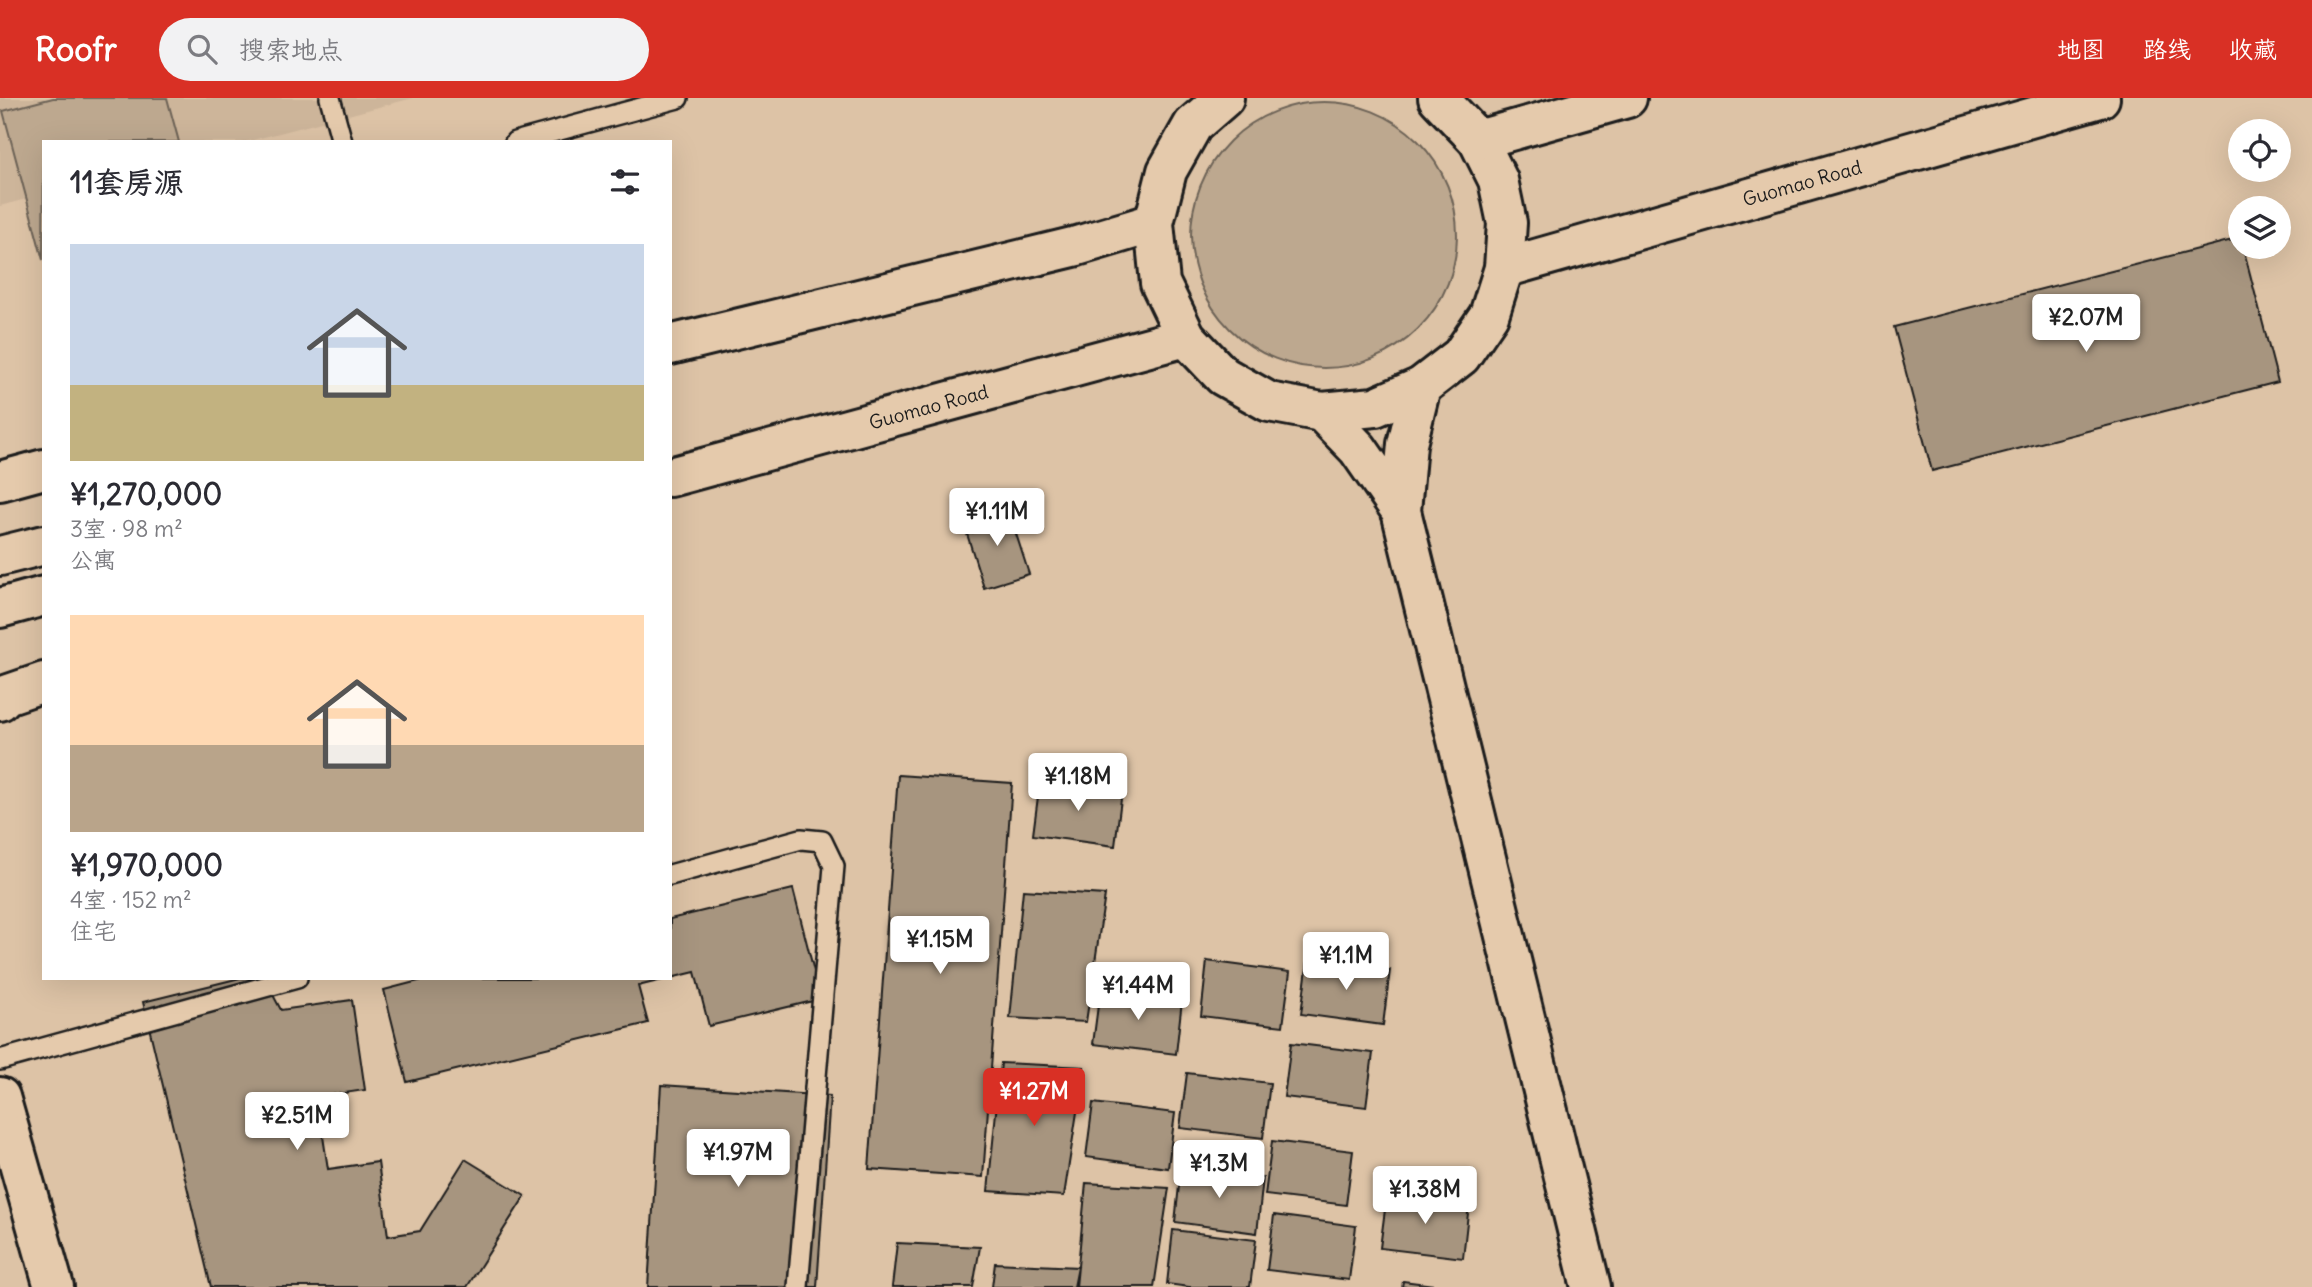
<!DOCTYPE html>
<html lang="zh">
<meta charset="utf-8">
<style>
body{margin:0;font-family:Delius,"LXGW WenKai TC",sans-serif;background:#f2f2f3;color:#2b2b33;height:100vh;display:flex;flex-direction:column;font-size:26px;white-space:nowrap}
*{box-sizing:border-box;margin:0}
p{font-size:23px;color:#7c7c81}
.icon{flex:none;width:38px;height:38px;fill:none;stroke:currentColor;stroke-width:2;stroke-linecap:round;stroke-linejoin:round}
.map{position:relative;flex:1;overflow:hidden}
.details{position:absolute;left:42px;top:42px;width:630px;height:840px;display:flex;flex-direction:column;background:#fff;border-radius:0px;box-shadow:0 7px 28px #0002}
.details>*{flex:none}
.tools{position:absolute;left:2228px;top:21px;display:grid;gap:14px}
.tools a{display:grid;place-items:center;width:63px;height:63px;border-radius:50%;background:#fff;box-shadow:0 7px 28px #0002;font-size:35px}
.price{position:absolute;translate:-50% -60px;padding:0 16px;border-radius:7px;background:#fff;color:#222;font-size:23px;line-height:46px;filter:drop-shadow(0 2px 4px #0008)}
.price::after{content:'';position:absolute;left:50%;top:42px;width:21px;height:16px;margin-left:-10px;background:inherit;clip-path:polygon(0 0,100% 0,50% 100%)}
.price.on{background:#d93025;color:#fff}
ul{padding:0;list-style:none}
li{display:grid;align-content:center;gap:14px;height:371px;padding:0 28px}
li span{display:grid;place-items:center;height:217px;border-radius:0px;color:#555}
li>.icon{margin-inline-start:auto}
span .icon{width:126px;height:126px;fill:#fffc;stroke-width:1}
li b{font-size:30px}
h2{display:flex;justify-content:space-between;align-items:center;height:84px;padding:0 28px;font-size:30px}
header{display:flex;align-items:center;gap:42px;box-sizing:border-box;height:98px;padding:0 35px;background:#d93025;color:#fff}
header strong{font-size:33px}
nav{display:flex;gap:38px;margin-inline-start:auto;font-size:24px}
.search{width:490px;height:63px;background:#f2f2f3;display:flex;align-items:center;gap:18px;box-sizing:border-box;padding:0 24px;border-radius:38px;color:#7c7c81;font-size:26px}
.map>svg:first-child{display:block}
</style>
<header>
<strong>Roofr</strong>
<div class="search"><svg class="icon" aria-label="search" viewBox="0 0 24 24"><circle cx="10" cy="10" r="6"/><path d="M15 15l6 6"/></svg>搜索地点</div>
<nav><a>地图</a><a>路线</a><a>收藏</a></nav>
</header>
<div class="map">
<svg width="2312" height="1189" viewBox="0 0 2312 1189">
<rect width="100%" height="100%" fill="#ddc3a6"/>
<filter id="ink" filterUnits="userSpaceOnUse"><feTurbulence type="fractalNoise" baseFrequency=".0143" numOctaves="2"/><feDisplacementMap in="SourceGraphic" scale="14" xChannelSelector="R" yChannelSelector="G"/><feConvolveMatrix kernelMatrix="1 2 1 2 8 2 1 2 1" color-interpolation-filters="sRGB"/></filter>
<g filter="url(#ink)">
<path fill="#cdb59a" d="M0 0H413L245 44H44V96L0 108Z"/>
<path fill="#bda88f" stroke="#6c6256" stroke-width="2" d="M53 0H167L179 44H44L43 162 3 13Z
M1191 137a133 133 0 1 1 266 0a133 133 0 1 1-266 0Z"/>
<path fill="#a7957f" stroke="#1c1c1c" stroke-width="2" d="M2240 140V149H2243L2278 284 1932 373 1894 229Z
M1007 408 1029 476 984 490 967 436 974 434 969 420Z
M898 677 1012 685 983 1079 869 1071Z
M1040 683 1122 693 1115 748 1033 737Z
M793 791 821 901 709 928 695 874 638 888 648 925 407 984 384 892 430 880H670V821Z
M1023 792 1105 797 1086 924 1010 920Z
M1308 862 1390 872 1383 927 1301 916Z
M1207 863 1290 874 1283 928 1201 918Z
M240 880H264L281 912 352 902 365 992 317 999 328 1071 378 1064 388 1138 420 1133 465 1061 525 1098 467 1189H211L143 904Z
M1100 892 1182 902 1176 956 1093 946Z
M1291 945 1373 955 1366 1009 1284 999Z
M1001 965 1084 969 1064 1098 988 1093Z
M1187 975 1270 985 1263 1040 1180 1030Z
M661 987 830 998 817 1189H648Z
M1093 1005 1175 1015 1168 1070 1086 1059Z
M1272 1043 1353 1053 1346 1107 1265 1097Z
M1181 1070 1263 1080 1257 1135 1175 1124Z
M1086 1085 1169 1090 1154 1189H1076Z
M1387 1096 1469 1106 1463 1160 1380 1150Z
M1274 1117 1356 1128 1349 1182 1267 1172Z
M1173 1132 1256 1142 1250 1189H1189L1167 1186Z
M897 1145 980 1149 973 1189H892Z
M995 1165 1078 1169 1074 1189H992Z
M1403 1183 1449 1189H1402Z"/>
<g fill="none" stroke-linecap="round" stroke-linejoin="round">
<g stroke="#1c1c1c" stroke-width="24">
<path id="service" d="M330 0 342 44
M515 44 678 0
M670 777 801 741 822 743 834 768 798 1189
M0 962 297 880"/>
</g>
<g stroke="#1c1c1c" stroke-width="44">
<path id="tertiary" d="M1421 289 1407 346 1401 413 1591 1189
M1322 314 1358 351 1401 413"/>
</g>
<g stroke="#1c1c1c" stroke-width="44">
<g id="secondary">
<path d="M1224 0 1193 27 1167 73 1154 125 1160 185 1186 239 1223 278 1269 304 1322 314 1375 309 1421 289 1461 258 1489 217 1504 170 1507 125 1498 82 1478 42 1438 0"/>
<path d="M1478 42 1627 0"/>
<path id="s1" d="M1504 170 2100 0"/>
<path d="M670 247 1077 148 1154 125"/>
<path id="s2" d="M670 379 1186 239"/>
<path d="M0 383 44 371"/>
<path d="M0 510 44 498"/>
<path d="M0 603 6 597 44 584"/>
<path d="M0 999 54 1189"/>
</g>
</g>
<g stroke="#1c1c1c" stroke-width="44">
<path id="primary" d="M0 458 44 447
M0 1006 1 1008"/>
</g>
<use href="#service" stroke="#e5caac" stroke-width="19"/>
<use href="#tertiary" stroke="#e5caac" stroke-width="38"/>
<use href="#secondary" stroke="#e5caac" stroke-width="38"/>
<use href="#primary" stroke="#e5caac" stroke-width="38"/>
</g>
</g>
<g text-anchor="middle" dominant-baseline="central" stroke-width="5" stroke-linejoin="round" paint-order="stroke">
<g font-size="19" fill="#1c1c1c" stroke="#e5caac">
<text stroke="none"><textPath href="#s1" startOffset="310">Guomao Road</textPath></text>
<text stroke="none"><textPath href="#s2" startOffset="268">Guomao Road</textPath></text>
</g>
</g>
</svg>
<div class="tools">
<a><svg class="icon" aria-label="locate" viewBox="0 0 24 24"><circle cx="12" cy="12" r="6"/><path d="M12 2v4M12 18v4M2 12h4M18 12h4"/></svg></a>
<a><svg class="icon" aria-label="layers" viewBox="0 0 24 24"><path d="M12 4l9 5-9 5-9-5zM3 14l9 5 9-5"/></svg></a>
</div>
<b class="price" style="left:2086px;top:256px">¥2.07M</b>
<b class="price" style="left:997px;top:450px">¥1.11M</b>
<b class="price" style="left:1078px;top:715px">¥1.18M</b>
<b class="price" style="left:940px;top:878px">¥1.15M</b>
<b class="price" style="left:1346px;top:894px">¥1.1M</b>
<b class="price" style="left:1138px;top:924px">¥1.44M</b>
<b class="price on" style="left:1034px;top:1030px">¥1.27M</b>
<b class="price" style="left:297px;top:1054px">¥2.51M</b>
<b class="price" style="left:738px;top:1091px">¥1.97M</b>
<b class="price" style="left:1219px;top:1102px">¥1.3M</b>
<b class="price" style="left:1425px;top:1128px">¥1.38M</b>
<section class="details">
<h2>11套房源<svg class="icon" aria-label="filters" viewBox="0 0 24 24"><path d="M4 7h16M4 17h16"/><circle cx="9" cy="7" r="2"/><circle cx="15" cy="17" r="2"/></svg></h2>
<ul>
<li><span style="background:linear-gradient(#c9d6e8 65%,#c2b280 0)"><svg class="icon" aria-label="home" viewBox="0 0 24 24"><path d="M3 11l9-7 9 7M6 9v11h12V9"/></svg></span><div><b>¥1,270,000</b><p>3室 · 98 m²</p><p>公寓</p></div></li>
<li><span style="background:linear-gradient(#ffd9b3 60%,#b9a48a 0)"><svg class="icon" aria-label="home" viewBox="0 0 24 24"><path d="M3 11l9-7 9 7M6 9v11h12V9"/></svg></span><div><b>¥1,970,000</b><p>4室 · 152 m²</p><p>住宅</p></div></li>
</ul>
</section>
</div>
